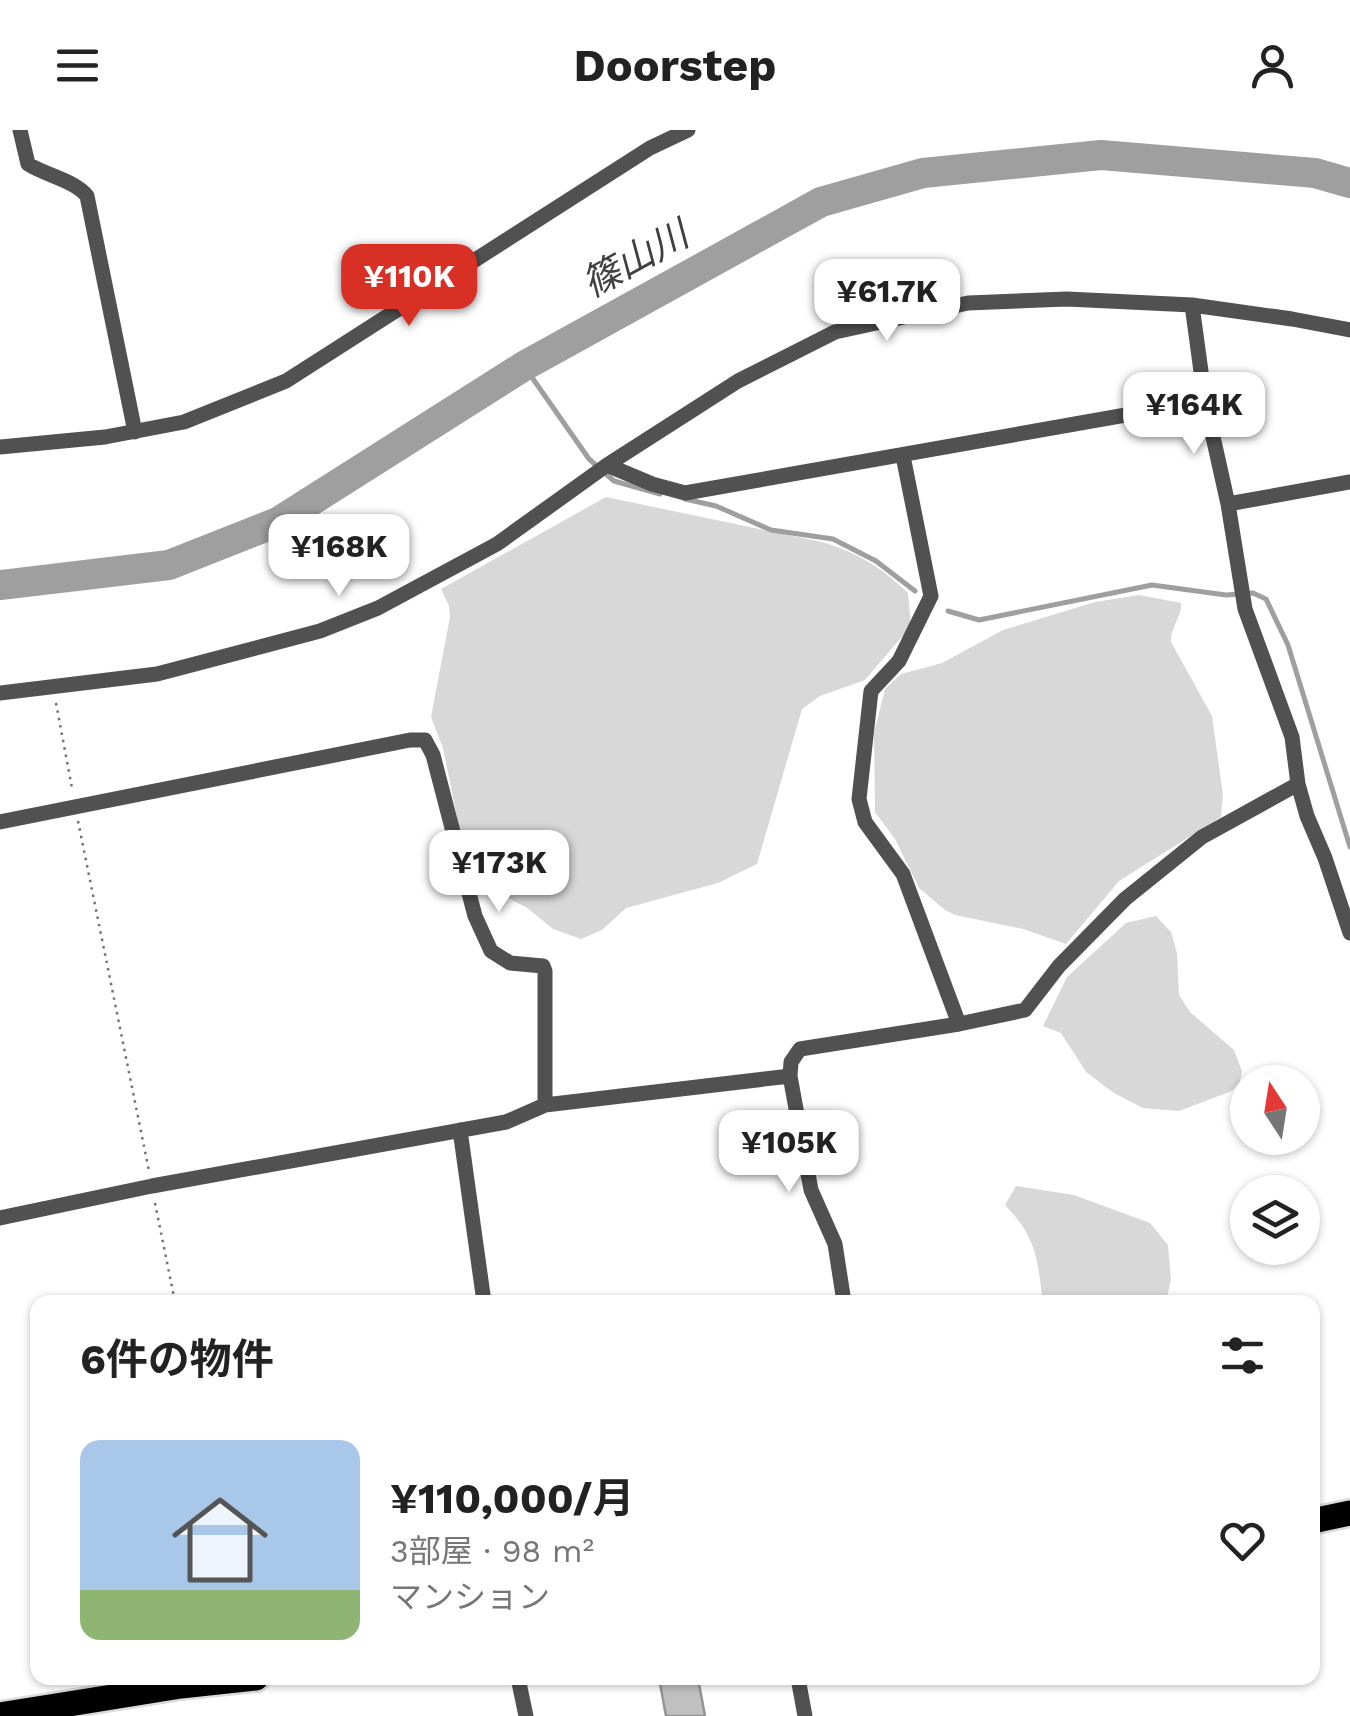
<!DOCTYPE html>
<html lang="ja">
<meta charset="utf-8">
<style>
body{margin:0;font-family:"Work Sans","Noto Sans JP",sans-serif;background:#f6f6f6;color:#222;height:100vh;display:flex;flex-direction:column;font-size:38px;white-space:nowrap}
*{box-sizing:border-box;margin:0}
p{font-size:32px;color:#767676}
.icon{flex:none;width:55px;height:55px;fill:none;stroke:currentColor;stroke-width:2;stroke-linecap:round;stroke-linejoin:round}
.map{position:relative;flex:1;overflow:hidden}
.drawer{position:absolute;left:30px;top:1165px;width:1290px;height:390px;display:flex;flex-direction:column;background:#fff;border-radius:20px;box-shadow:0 2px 8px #0004}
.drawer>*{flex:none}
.needle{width:65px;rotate:348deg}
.buttons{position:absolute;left:1230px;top:935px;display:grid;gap:20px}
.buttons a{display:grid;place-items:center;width:90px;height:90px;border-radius:50%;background:#fff;box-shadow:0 2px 8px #0004;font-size:50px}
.price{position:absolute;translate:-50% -85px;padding:0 22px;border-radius:20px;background:#fff;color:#222;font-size:32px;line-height:65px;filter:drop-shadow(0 2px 5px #0008)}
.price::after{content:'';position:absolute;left:50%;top:60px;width:30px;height:22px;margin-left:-15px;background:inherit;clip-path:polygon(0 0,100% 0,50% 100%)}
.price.active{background:#d93025;color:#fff}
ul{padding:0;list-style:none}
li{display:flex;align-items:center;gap:30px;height:250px;padding:0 50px}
li span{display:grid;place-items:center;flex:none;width:280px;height:200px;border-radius:20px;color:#555}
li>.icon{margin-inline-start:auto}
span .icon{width:120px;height:120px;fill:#fffc;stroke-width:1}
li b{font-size:42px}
h2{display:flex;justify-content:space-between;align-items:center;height:120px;padding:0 50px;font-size:42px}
header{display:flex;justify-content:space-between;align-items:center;height:130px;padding:0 50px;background:#fff;font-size:45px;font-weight:700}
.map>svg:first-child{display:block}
</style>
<header><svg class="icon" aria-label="menu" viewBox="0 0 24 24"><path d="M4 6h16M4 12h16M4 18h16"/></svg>Doorstep<svg class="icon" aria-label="person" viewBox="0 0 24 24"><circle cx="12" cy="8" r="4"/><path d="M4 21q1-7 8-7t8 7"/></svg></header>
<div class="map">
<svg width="1350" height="1586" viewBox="0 0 1350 1586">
<rect width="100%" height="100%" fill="#fff"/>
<path fill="#d8d8d8" d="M606 367 822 412C860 424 879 436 908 463L911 496 865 550 820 566 802 579 757 734 718 753 626 778 602 800 581 809 553 799 526 777 506 767 460 702 443 618 431 587 450 487 449 476 441 459Z
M1139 465 1181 473C1182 488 1170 497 1171 512L1212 586 1223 665 1221 687 1119 751 1066 814 1023 799 955 785 945 780 919 758 895 709 875 682 874 603 885 559 901 544 942 533 1003 500 1095 472Z
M1156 786 1171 802 1177 823 1179 865 1190 882 1234 920 1242 941 1240 952 1232 961 1179 981 1143 978 1114 963 1086 942 1061 903 1043 896 1067 847 1126 793Z
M1016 1056 1074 1065 1150 1093 1168 1115 1171 1149 1166 1172H1043C1037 1128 1037 1108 1005 1075Z"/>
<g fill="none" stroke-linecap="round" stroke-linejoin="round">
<path stroke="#9f9f9f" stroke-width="5" d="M524 236 589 329 614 351 660 364
M685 369 716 376 771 400 833 409 876 431 915 461
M948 481 979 490 1152 455 1226 465 1253 463 1266 469 1288 515 1350 717"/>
<path stroke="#9f9f9f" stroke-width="30" d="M0 455 169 435 278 392 524 236 821 72 923 43 1101 25 1315 43 1350 53"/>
</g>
<path fill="#c0c0c0" stroke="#959595" stroke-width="2.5" d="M659 1548H698L705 1586H666Z"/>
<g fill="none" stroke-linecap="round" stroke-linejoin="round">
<g stroke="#dbdbdb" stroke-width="30">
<path id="primary" d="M1312 1391 1350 1383
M0 1585 181 1556 256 1548"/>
</g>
<path stroke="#737373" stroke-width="2.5" stroke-dasharray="2.5 5" stroke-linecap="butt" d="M56 573 72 658
M78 691 149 1041
M155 1073 175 1172"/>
<path stroke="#515151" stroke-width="15" d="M20 0 28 34C45 45 76 51 87 66L135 302
M1192 175 1205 271 1228 374 1245 479 1292 607 1298 654 1307 686 1325 728 1350 803
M0 317 105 307 184 292 286 251 650 18 688 0
M903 326 931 466 899 531 871 561 859 669 865 692 903 744 959 894
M607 335 652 354 685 363 1205 271
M1228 374 1350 352
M0 563 157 544 320 501 378 478 497 414 607 335 738 251 835 202 968 173 1067 169 1192 175 1292 189 1350 200
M0 692 410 610H425L433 625 475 786 491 821 510 833 543 836 545 841V975
M460 1000 484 1172
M0 1088 152 1056 506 992 545 975 790 946
M844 1172 835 1114 811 1060 790 946 791 932 800 919 959 894 1025 880 1059 836 1125 769 1202 707 1298 654
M518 1548 526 1586
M798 1548 805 1586"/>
<use href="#primary" stroke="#000" stroke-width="25"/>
</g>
<g text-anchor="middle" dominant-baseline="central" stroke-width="8" stroke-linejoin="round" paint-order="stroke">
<g font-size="38" font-style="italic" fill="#404040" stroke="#fff">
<text transform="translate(635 129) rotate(-29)">篠山川</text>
</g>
</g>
</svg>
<div class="buttons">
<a><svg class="needle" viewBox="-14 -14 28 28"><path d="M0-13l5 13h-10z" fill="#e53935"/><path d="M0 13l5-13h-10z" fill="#767676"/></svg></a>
<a><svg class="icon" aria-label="layers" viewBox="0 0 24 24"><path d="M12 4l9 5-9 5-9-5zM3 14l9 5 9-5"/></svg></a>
</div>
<b class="price active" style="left:409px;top:199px">¥110K</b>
<b class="price" style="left:887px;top:214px">¥61.7K</b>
<b class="price" style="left:1194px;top:327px">¥164K</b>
<b class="price" style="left:339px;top:469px">¥168K</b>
<b class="price" style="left:499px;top:785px">¥173K</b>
<b class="price" style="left:789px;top:1065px">¥105K</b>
<section class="drawer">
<h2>6件の物件<svg class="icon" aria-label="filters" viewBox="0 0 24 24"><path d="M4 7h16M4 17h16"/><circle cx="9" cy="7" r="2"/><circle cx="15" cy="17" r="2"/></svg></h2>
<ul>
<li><span style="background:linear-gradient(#a9c7e8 75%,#8fb573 0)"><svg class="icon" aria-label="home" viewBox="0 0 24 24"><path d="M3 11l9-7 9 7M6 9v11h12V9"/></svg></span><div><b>¥110,000/月</b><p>3部屋 · 98 m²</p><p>マンション</p></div><svg class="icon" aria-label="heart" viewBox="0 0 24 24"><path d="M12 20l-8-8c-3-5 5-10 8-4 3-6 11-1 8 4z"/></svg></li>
</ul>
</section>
</div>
